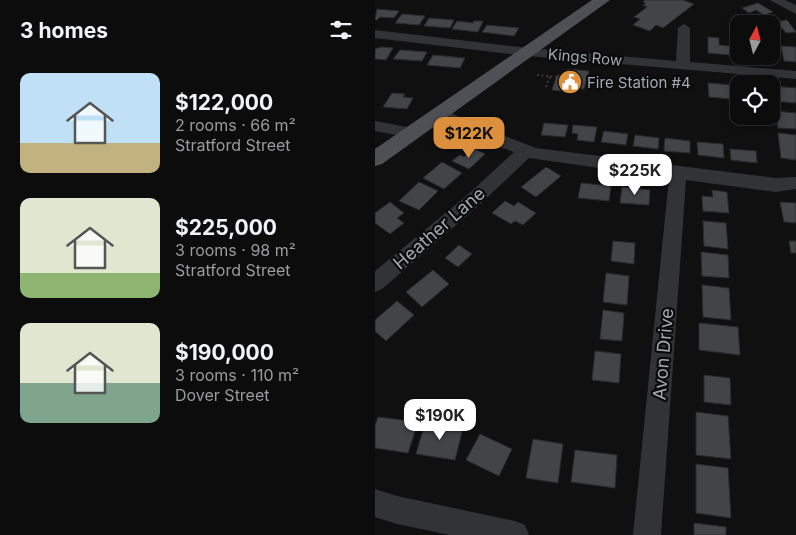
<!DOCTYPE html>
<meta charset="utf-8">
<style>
body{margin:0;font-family:Inter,sans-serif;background:#1a1a1b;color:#f1f3f6;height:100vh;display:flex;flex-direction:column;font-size:19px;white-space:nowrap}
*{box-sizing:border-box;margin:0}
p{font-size:16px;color:#9a9b9d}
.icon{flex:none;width:28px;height:28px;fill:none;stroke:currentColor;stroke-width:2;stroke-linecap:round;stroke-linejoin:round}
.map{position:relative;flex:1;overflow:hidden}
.sheet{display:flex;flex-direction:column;background:#0c0c0d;width:375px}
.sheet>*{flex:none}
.needle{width:32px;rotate:7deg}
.controls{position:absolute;left:355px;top:15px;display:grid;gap:10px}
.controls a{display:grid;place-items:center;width:50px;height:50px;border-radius:10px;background:#0c0c0d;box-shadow:0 2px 8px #0003,0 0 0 1px #2c2c2e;font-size:25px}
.price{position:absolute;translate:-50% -42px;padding:0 11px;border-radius:10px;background:#fff;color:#222;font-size:16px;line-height:32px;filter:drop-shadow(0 1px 2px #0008)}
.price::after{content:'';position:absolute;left:50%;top:30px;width:15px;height:11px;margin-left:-8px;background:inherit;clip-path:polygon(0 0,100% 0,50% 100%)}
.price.on{background:#dc903d;color:#111}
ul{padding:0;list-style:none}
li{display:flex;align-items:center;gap:15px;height:125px;padding:0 20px}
li span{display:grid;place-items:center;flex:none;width:140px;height:100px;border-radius:10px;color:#555}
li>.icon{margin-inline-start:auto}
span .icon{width:60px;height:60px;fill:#fffc;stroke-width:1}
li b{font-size:21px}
h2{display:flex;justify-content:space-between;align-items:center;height:60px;padding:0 20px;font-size:21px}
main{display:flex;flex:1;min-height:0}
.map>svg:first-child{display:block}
</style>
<main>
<section class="sheet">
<h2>3 homes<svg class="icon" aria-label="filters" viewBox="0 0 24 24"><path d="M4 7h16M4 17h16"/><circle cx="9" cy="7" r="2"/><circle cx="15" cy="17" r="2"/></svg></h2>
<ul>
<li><span style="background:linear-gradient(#bfe0f5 70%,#c2b280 0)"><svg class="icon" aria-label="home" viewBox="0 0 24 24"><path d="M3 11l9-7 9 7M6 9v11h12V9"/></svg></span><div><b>$122,000</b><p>2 rooms · 66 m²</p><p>Stratford Street</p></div></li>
<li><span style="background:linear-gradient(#dfe7d0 75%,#8fb573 0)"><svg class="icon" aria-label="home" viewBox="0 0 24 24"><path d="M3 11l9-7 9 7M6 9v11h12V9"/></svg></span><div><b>$225,000</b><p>3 rooms · 98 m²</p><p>Stratford Street</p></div></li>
<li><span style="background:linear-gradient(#dfe7d0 60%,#7fa58c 0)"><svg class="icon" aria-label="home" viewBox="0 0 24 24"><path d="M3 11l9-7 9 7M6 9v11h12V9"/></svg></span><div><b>$190,000</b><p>3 rooms · 110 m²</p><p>Dover Street</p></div></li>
</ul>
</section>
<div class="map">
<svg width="421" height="535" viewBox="0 0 421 535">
<rect width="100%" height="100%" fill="#101011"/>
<path fill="#424447" stroke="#2a2b2d" d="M270 0H308L319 4 288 28 281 25 275 31 258 25 265 19 259 17 272 7 268 5 271 3 268 2Z
M383 3 398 12 389 15 381 10 374 13 367 8Z
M2 9 24 11 19 18 5 17 2 20H0Z
M27 14 50 16 44 25 20 23Z
M54 18 79 20 75 28 49 26Z
M412 20 421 32 411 33 406 27 396 29V24H387Z
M82 21 98 23 99 21H108L103 32 77 29Z
M112 25 144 28 139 36 107 32Z
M333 37 344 38V45L355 46 356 55 333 53Z
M406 46 421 47V62L409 61Z
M6 47 18 48 11 60 0 59V49Z
M25 50 52 52 47 61 18 59Z
M58 55 90 58 85 68 52 65Z
M192 69 214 71 209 89 188 87 187 91 177 90 182 75 190 76Z
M333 83 356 85 357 99 334 97Z
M396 86 421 88V103L397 101Z
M17 93 30 94 28 97 38 98 32 109 8 107Z
M400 111 421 113V129L403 128Z
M169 123 193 125 190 137 166 135Z
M198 125 222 127 219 142 202 140 203 134 197 133Z
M229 131 253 134 251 145 226 142Z
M403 133 421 135V160L406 158Z
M260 135 284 138 283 149 258 146Z
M290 138 315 141V153L289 151Z
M322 142 348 144 349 158 323 155Z
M98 148 110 154 94 169 77 161 85 155 89 157Z
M355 149 381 151 382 163 356 160Z
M67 162 87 173 69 189 48 178Z
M171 167 186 176 161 197 146 187Z
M44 182 63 191 44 210 24 201Z
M206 183 236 186 234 201 203 198Z
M247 187 275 190 274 205 245 203Z
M337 190 352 192 354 213 328 211 327 196 338 197Z
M130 201 139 206 143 202 161 213 148 225 140 221 136 224 117 213Z
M15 202 29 213 22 218 29 223 15 234 0 223V213Z
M405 202 421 203V223L409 222Z
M328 221 351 223 353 249 329 246Z
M238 241 260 243 259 264 236 261Z
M414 241H421V253H416Z
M84 245 97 254 83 267 70 258Z
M326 252 353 255 354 278 327 276Z
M58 270 74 284 47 307 31 292Z
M231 273 254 276 252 305 228 302Z
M327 285 354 288 356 320 328 317Z
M22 301 39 315 11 341 0 331V320Z
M228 310 249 313 247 341 225 339Z
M324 323 363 327 365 355 324 350Z
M220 351 246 354 244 383 217 380Z
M329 375 355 378 356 405 329 402Z
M321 412 353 416 356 459 321 455Z
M3 417 43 422 33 453 0 448V425Z
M50 423 88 428 80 460 41 454Z
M105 434 137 449 124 476 91 460Z
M158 439 188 444 183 483 151 478Z
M200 450 242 455 240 488 196 482Z
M321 464 353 468 356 518 321 513Z
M319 523 351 527V535H319Z"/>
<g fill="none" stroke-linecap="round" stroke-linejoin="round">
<path stroke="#383a3d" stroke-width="2" stroke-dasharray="2 2.5" stroke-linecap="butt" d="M162 75 181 77
M171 87 175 76"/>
<path fill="#323336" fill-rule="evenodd" d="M395 0H410L421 5V14Z
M309 24 315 28V62L421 71V79L153 56 0 38V30L153 48 301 61 303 28Z
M67 108 94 122 161 148 401 178 421 177V189L401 192 311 180 286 535H258L294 178 154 158 102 207 7 289 0 292V271L90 197 139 152C120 145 69 129 59 113L62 109Z
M0 121 37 128 43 129 45 133 43 137 37 138 0 131Z
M0 489 22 496 140 521 150 525 154 535H75L22 524 0 517Z"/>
<path fill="#4e5055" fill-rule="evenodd" d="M217 0H235L7 164 0 166V149Z"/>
</g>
<defs>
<g id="civic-disc" transform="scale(1.25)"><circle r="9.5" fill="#dc903d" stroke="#0b0b0c"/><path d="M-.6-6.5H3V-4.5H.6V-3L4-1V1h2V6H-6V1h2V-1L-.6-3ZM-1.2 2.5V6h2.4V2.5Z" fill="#fff"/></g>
</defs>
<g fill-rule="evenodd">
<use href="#civic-disc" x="195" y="82"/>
</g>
<g text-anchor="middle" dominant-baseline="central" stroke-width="4.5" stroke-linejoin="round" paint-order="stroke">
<g font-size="15" fill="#a3a9b1" stroke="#0b0b0c">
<text transform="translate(210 57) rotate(5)">Kings Row</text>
</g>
<g font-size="15" fill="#a3a9b1" stroke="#0b0b0c" text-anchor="start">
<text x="212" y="82">Fire Station #4</text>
</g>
<g font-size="18" fill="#a3a9b1" stroke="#0b0b0c">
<text transform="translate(64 228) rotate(-41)">Heather Lane</text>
<text transform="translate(288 354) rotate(-85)">Avon Drive</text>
</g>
</g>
</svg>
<div class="controls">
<a><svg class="needle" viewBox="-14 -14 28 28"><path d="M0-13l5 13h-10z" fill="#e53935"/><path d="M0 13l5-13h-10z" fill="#9a9b9d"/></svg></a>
<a><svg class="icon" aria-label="locate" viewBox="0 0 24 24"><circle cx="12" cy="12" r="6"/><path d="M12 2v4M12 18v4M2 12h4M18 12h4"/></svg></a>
</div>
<b class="price on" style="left:94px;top:159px">$122K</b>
<b class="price" style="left:260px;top:196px">$225K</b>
<b class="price" style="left:65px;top:441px">$190K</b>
</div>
</main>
